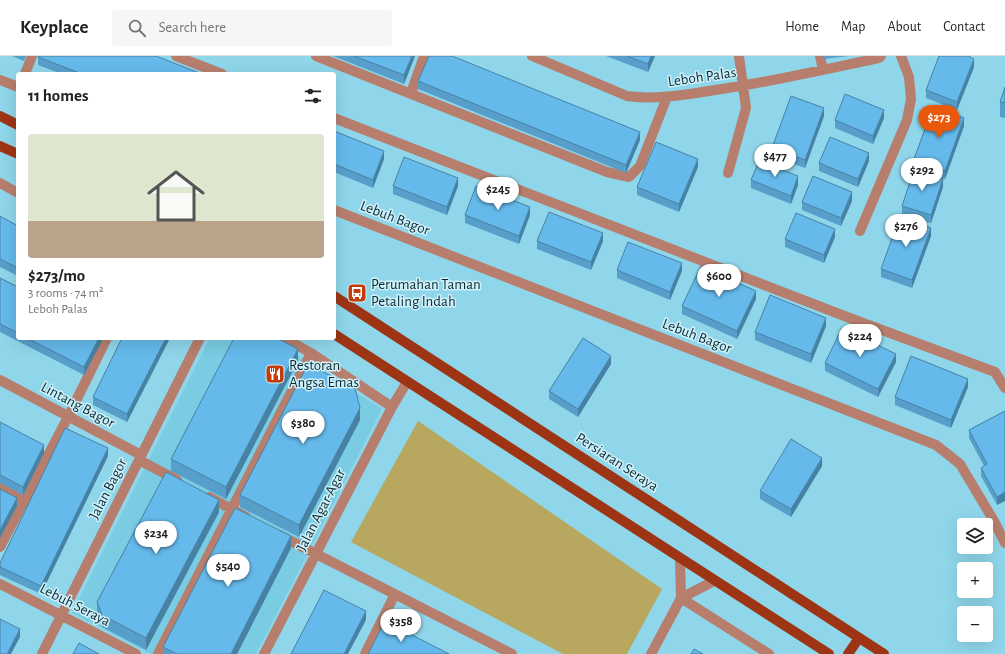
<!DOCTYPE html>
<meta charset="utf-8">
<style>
body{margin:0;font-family:"Alegreya Sans",sans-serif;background:#f6f6f6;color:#222;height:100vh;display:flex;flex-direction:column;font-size:15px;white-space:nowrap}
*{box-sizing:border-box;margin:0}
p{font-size:13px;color:#767676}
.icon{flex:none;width:22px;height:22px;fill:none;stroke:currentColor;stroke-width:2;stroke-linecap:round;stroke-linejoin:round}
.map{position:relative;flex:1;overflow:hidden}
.drawer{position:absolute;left:16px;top:16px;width:320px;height:268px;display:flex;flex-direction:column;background:#fff;border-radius:4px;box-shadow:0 4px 16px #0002}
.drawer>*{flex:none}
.buttons{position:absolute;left:957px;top:462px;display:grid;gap:8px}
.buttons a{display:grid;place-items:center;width:36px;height:36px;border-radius:4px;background:#fff;box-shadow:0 4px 16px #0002;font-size:20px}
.price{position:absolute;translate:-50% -34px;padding:0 9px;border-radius:14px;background:#fff;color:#222;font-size:13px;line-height:26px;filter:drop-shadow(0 1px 2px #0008)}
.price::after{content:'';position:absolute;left:50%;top:24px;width:12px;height:9px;margin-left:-6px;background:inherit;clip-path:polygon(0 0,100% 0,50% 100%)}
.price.active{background:#ea580c;color:#fff}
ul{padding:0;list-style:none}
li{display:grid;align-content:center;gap:8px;height:212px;padding:0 12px}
li span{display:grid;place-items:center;height:124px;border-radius:4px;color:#555}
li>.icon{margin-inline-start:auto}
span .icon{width:72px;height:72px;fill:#fffc;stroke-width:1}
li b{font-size:17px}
h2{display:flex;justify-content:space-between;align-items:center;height:48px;padding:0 12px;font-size:17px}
header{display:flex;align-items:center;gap:24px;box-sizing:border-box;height:56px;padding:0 20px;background:#fff;border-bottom:1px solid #e0e0e0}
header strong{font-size:19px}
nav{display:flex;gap:22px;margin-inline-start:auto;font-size:14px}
.search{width:280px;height:36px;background:#f6f6f6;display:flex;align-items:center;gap:10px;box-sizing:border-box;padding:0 14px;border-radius:4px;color:#767676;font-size:15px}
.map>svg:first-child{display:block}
</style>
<header>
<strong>Keyplace</strong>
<div class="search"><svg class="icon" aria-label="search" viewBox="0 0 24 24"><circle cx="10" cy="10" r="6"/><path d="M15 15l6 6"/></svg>Search here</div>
<nav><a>Home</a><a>Map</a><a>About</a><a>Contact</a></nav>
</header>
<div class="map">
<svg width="1005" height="598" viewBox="0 0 1005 598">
<rect width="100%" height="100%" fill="#8fd6ea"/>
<path fill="#79cce2" d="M210 282H269L382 353 256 598H151L72 557Z"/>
<path fill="#b7a75f" d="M418 365 662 533 627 598H563L351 486Z"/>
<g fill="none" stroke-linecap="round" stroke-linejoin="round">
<path stroke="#b77e6d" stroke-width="10" d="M176 0 222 18
M316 0 607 116 629 121 640 110 667 41
M532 0 627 40C655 44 682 39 709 35 766 27 822 14 879 2L881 0
M820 0 823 14
M25 18 32 0
M0 24 18 31
M411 37 424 0
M334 62 847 261 995 316 1005 332
M728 117 746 52 739 0
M0 127 18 137
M334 154 936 389 960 408 994 465 1005 487
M860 175 907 64 911 43 909 21 901 0
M285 282 311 297 392 351
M0 324 141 399
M139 404 177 424
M0 432 25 445
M209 441 246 461
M279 479 512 598
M0 491 68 361 107 282
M0 528 136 598
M681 542 769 598
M681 542 714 525
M42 598 200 282
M158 598 311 297
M264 598 392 351 407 326
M365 598 395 538
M651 598 681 542 680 503"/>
<path stroke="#9d3515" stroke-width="10" d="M0 60 18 69
M0 90 18 98
M334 240 884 598
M334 278 829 598
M848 598 859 582"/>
</g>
<path fill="#579fca" d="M12 0H26L24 5Z
M333 0H415L404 28Z
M606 0H655L648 16Z
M824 0H849L824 3Z
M38 1 202 18H62L38 9Z
M974 11 957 54 926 42V34Z
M418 25 640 84 626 117 418 33Z
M1005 31V62L1000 61V46Z
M824 60 805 112 772 100V92Z
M884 62 873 88 835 72V64Z
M964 70 945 123 914 111V103Z
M334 75 384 103 373 132 334 116Z
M869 105 858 131 819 115V107Z
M698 111 679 156 637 139V131Z
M751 124 798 129 791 148 751 132Z
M393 130H458L447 159 393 138Z
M943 131 931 167 902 158V150Z
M852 145 841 170 802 154V146Z
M465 159H530L519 188 465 167Z
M0 160 18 170V220L0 211Z
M931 180 912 232 881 221V213Z
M835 181 824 207 785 191V183Z
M537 185H603L591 214 537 193Z
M617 214 682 215 670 244 617 222Z
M0 222 18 231V282H103L84 319 0 276Z
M756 243 737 283 682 258V250Z
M826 270 811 307 755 284V276Z
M170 282 127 366 93 349V341Z
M298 305 226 443 171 415V403Z
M896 306 878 341 825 315V307Z
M611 308 578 361 549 343V335Z
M968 331 951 372 895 349V341Z
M1005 355 997 449 981 420V412L984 410 969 382V374Z
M360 364 299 481 240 451V439Z
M0 366 44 397 23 439 0 427Z
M108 400 41 538 0 519V507Z
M822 410 791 461 760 443V435Z
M219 456 146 594 102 571 97 558V546Z
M291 492 237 598H163V591Z"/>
<path fill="#4782a4" d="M412 0H415L404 28V19Z
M651 0H655L648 16V8Z
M974 3V11L957 54V46Z
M824 52V60L805 112V104Z
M884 54V62L873 88V80Z
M964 62V70L945 123V115Z
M640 76V84L626 117V109Z
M384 95V103L373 132V124Z
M869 97V105L858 131V123Z
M698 103V111L679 156V148Z
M798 120V129L791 148V140Z
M458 122V130L447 159V151Z
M943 123V131L931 167V159Z
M852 136V145L841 170V162Z
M530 151V159L519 188V180Z
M931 172V180L912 232V224Z
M835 173V181L824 207V199Z
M603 177V185L591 214V206Z
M682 207V215L670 244V236Z
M756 235V243L737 283V275Z
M826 262V270L811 307V298Z
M99 282H103V283L84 319V311Z
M166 282H170L127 366V358Z
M298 293V305L226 443V431Z
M896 298V306L878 341V333Z
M611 300V308L578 361V353Z
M968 323V331L951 372V364Z
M360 352V364L299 481V469Z
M44 389V397L23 439V431Z
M108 392V400L41 538V530Z
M822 402V410L791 461V453Z
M1005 436V445L997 449V441Z
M17 442V450L0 482V474Z
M219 444V456L146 594V582Z
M291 480V492L237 598H231Z
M366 555V564L348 598H344Z
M20 573V581L11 598H7Z"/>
<path fill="#65b9eb" stroke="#4782a4" d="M38 0H156L202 18H82L38 1Z
M354 0H412L404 19Z
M429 0H452L640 76 626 109 418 25Z
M627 0H651L648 8Z
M939 0H968L974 3 957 46 926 34Z
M1005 31V47L1000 46Z
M845 38 884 54 873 80 835 64Z
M791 40 824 52 805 104 772 92Z
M933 51 964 62 945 115 914 103Z
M334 75 384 95 373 124 334 108Z
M830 81 869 97 858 123 819 107Z
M656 86 698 103 679 148 637 131Z
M404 101 458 122 447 151 393 130Z
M759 105 798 120 791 140 751 124Z
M914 114 943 123 931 159 902 150Z
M813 120 852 136 841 162 802 146Z
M476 130 530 151 519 180 465 159Z
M549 156 603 177 591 206 537 185Z
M796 157 835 173 824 199 785 183Z
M0 160 18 170V212L0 203Z
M900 160 931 172 912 224 881 213Z
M628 186 682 207 670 236 617 214Z
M701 210 756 235 737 275 682 250Z
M0 222 18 231V277L0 268Z
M770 239 826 262 811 298 755 276Z
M842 272 896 298 878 333 825 307Z
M27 282H99L84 311Z
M122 282H166L127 358 93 341Z
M234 282H277L298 293 226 431 171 403Z
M583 282 611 300 578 353 549 335Z
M911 300 968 323 951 364 895 341Z
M308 308 355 332 360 352 299 469 240 439Z
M1005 355V436L997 441 981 412 987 408 969 374Z
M0 366 44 389 23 431 0 419Z
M65 372 108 392 41 530 0 511V507Z
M791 383 822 402 791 453 760 435Z
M166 416 219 444 146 582 102 559 97 546Z
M0 433 17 442 0 474Z
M235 452 291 480 231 598H177L163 591Z
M324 534 366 555 344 598H291Z
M0 563 20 573 7 598H0Z
M385 565 449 598H368Z
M79 587 99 598H73Z
M694 593 703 598H691Z"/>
<defs>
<g id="bus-square" transform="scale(1)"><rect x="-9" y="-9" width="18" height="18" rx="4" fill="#c33b08" stroke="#cff1fb"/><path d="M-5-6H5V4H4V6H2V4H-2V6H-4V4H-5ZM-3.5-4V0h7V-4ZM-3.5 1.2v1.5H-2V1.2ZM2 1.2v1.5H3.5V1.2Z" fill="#fff"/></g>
<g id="restaurant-square" transform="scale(1)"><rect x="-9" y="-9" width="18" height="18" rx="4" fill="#c33b08" stroke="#cff1fb"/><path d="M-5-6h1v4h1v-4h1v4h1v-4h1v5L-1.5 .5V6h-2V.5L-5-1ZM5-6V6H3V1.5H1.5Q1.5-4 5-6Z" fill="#fff"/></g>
</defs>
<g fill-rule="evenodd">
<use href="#bus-square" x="357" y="237"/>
<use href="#restaurant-square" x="275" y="318"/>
</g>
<g text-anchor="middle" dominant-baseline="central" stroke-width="3" stroke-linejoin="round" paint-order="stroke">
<g font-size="15" fill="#0d2c33" stroke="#cff1fb">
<text transform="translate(702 21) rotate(-8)">Leboh Palas</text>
<text transform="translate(395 162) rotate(21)">Lebuh Bagor</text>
<text transform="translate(697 280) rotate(21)">Lebuh Bagor</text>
<text transform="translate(78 349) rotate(28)">Lintang Bagor</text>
<text transform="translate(617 406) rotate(33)">Persiaran Seraya</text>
<text transform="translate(108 433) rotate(-63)">Jalan Bagor</text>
<text transform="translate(321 454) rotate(-63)">Jalan Agar-Agar</text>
<text transform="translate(75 549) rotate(27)">Lebuh Seraya</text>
</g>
<g font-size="15" fill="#0d2c33" stroke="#cff1fb" text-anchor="start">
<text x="371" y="228">Perumahan Taman<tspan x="371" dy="17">Petaling Indah</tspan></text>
<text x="289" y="309">Restoran<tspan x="289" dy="17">Angsa Emas</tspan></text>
</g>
</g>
</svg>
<div class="buttons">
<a><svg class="icon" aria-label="layers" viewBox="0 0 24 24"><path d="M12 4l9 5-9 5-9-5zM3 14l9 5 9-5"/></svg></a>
<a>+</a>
<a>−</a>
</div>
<b class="price active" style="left:939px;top:83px">$273</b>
<b class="price" style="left:775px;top:122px">$477</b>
<b class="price" style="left:922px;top:136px">$292</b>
<b class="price" style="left:498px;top:155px">$245</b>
<b class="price" style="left:906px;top:192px">$276</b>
<b class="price" style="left:719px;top:242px">$600</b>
<b class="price" style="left:860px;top:302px">$224</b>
<b class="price" style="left:303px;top:389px">$380</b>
<b class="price" style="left:156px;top:499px">$234</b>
<b class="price" style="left:228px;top:532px">$540</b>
<b class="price" style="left:401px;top:587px">$358</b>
<section class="drawer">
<h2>11 homes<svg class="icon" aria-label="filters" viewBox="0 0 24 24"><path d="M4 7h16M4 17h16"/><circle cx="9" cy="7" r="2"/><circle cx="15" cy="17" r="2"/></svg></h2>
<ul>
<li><span style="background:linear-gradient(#dfe7d0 70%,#b9a48a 0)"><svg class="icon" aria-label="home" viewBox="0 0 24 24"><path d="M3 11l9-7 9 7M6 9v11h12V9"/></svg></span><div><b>$273/mo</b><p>3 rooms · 74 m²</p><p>Leboh Palas</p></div></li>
</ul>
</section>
</div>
